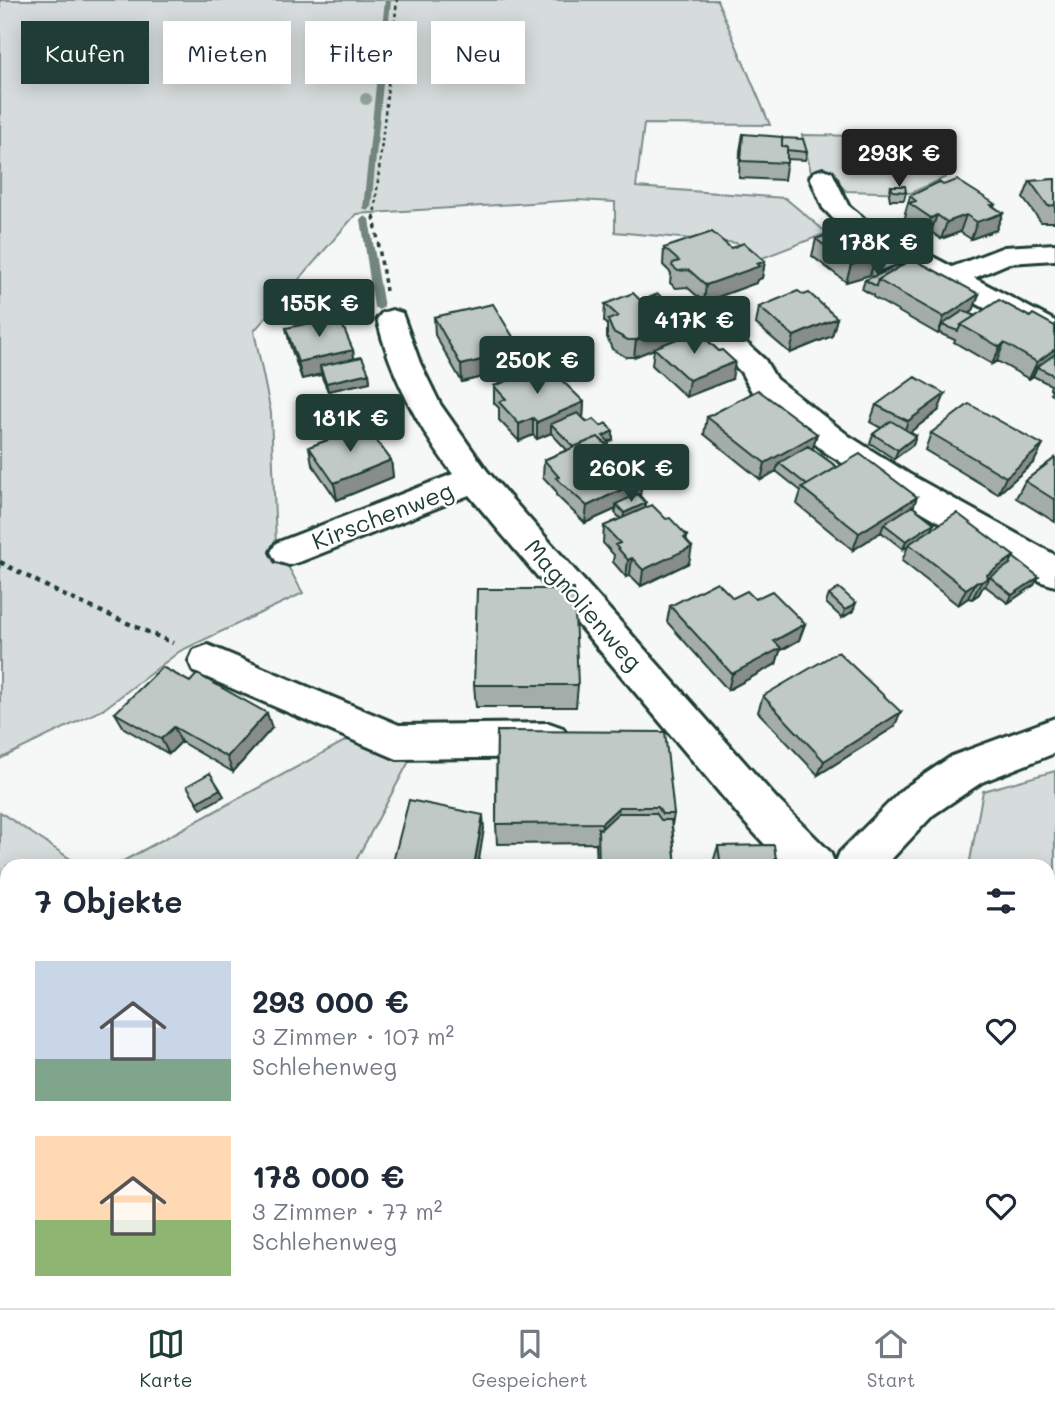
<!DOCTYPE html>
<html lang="de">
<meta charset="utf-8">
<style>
body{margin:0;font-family:Mali,sans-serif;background:#f6f6f7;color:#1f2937;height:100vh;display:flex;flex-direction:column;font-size:26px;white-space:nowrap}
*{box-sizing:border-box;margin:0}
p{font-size:23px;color:#747a83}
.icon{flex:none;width:38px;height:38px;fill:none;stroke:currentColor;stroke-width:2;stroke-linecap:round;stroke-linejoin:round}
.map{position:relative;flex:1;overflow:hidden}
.drawer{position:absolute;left:0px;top:859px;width:1055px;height:450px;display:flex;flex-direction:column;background:#fff;border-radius:21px 21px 0 0;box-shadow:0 4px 18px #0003}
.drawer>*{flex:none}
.top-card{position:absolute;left:21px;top:21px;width:700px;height:63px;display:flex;gap:14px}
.price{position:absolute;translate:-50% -60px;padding:0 16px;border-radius:7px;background:#1f3d34;color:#fff;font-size:23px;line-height:46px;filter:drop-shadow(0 2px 4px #0008)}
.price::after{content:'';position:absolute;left:50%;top:42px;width:21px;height:16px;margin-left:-10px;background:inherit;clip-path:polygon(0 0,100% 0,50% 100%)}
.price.active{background:#222;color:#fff}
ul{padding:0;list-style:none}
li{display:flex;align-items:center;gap:21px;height:175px;padding:0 35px}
li span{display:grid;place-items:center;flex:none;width:196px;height:140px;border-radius:0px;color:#555}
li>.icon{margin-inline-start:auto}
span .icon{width:84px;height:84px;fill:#fffc;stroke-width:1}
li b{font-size:30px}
h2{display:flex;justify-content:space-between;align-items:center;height:84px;padding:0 35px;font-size:30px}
.chip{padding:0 24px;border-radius:0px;background:#fff;box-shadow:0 4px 18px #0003;font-size:24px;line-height:63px}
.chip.active{background:#1f3d34;color:#fff}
.tabs{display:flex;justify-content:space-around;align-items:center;height:98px;border-top:2px solid #e0e1e3;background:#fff;font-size:19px;color:#747a83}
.tabs a{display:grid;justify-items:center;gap:4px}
.tabs .active{color:#1f3d34}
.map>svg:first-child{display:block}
</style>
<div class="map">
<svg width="1055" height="1308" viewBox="0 0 1055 1308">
<rect width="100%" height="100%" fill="#f6f7f7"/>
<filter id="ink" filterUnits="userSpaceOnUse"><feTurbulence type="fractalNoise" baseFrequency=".0143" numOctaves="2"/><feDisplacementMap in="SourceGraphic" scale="14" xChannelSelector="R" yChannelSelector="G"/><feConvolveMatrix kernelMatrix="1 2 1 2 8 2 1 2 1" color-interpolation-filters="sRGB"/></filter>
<g filter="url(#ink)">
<path fill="#d6dcdb" stroke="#7a8c88" stroke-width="2" d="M0 0H717L770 125 644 124 636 187 785 198 827 233 760 259 737 243 615 232V202L577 200 356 214 254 331 271 413 276 545 303 593 180 651 104 709 0 759Z
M802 135 929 137 946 177 911 193 846 191 841 186 838 177 812 176Z
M354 736 414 752 353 866H114Z
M1055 771V887L1048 886V866H969L983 791Z
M0 812 81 866H7V1282L0 1286Z
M176 1302H317V1308H162Z"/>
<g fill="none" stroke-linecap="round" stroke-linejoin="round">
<path fill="#72857f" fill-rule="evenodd" d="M385 0H391L371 208 367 211 363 208Z
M365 216 369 219 384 307 379 310 374 307 361 219Z"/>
<g stroke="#1f3d34" stroke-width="6">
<path id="minor" d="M823 169 832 172 848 205 869 223 952 267 1004 247 1055 244V260L1009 263 974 278 1055 321V342L1044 340 849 235 823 208 810 177 814 172Z
M392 310 402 313 420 363 440 404 487 471 776 798 830 852 835 864 840 852 903 789 952 756 1055 718V753L982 782 933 815 885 866H785L746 824 469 495 302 561 289 565 276 561 271 552 276 543 453 474C418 427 391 376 377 319L382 313Z
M720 327 731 329 765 360 776 379 849 436 909 474 1055 555V586L1042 582 885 490 825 452 752 392 741 372 705 336 709 329Z
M208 645 399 725 549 723 563 728 569 740 563 752 549 757 397 759 194 672 189 661 194 650Z"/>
</g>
<g stroke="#1f3d34" stroke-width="6">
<path id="major" d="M1048 1044H1055V1094H1048Z
M47 1302H112L110 1308H45Z"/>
</g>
<path stroke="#1f3d34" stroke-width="2.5" stroke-dasharray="3.5 3.5" stroke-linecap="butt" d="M374 218 397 0"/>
<path stroke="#1f3d34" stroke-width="3.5" stroke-dasharray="4.5 4.5" stroke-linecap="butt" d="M374 216 386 291"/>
<path stroke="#1f3d34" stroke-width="4.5" stroke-dasharray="5 5" stroke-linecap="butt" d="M0 562 61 594 173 643"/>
<path stroke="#1f3d34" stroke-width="5" stroke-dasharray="7 7" stroke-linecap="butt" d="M344 1302V1308
M821 1302V1306L827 1308
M813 1308 821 1306"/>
<use href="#minor" fill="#fff" fill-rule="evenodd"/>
<use href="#major" fill="#fff" fill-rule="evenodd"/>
</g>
<circle fill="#94a29e" cx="366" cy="99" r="6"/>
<path fill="#a5adaa" stroke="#1f3d34" stroke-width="2" d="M743 134 807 152 805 160 787 159 784 180 739 178 740 151Z
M1055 179V222H1041L1023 198 1030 181Z
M943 185 994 207 1003 213 996 230 971 239 960 232 941 239 931 232 925 235 904 220 906 214 905 213 910 196Z
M891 186 906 192 904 200H890L889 194Z
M816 239 891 249 888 258 900 264 898 268 979 294 973 311 969 314 975 316 1030 317 1055 326V396L1050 393 1052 390 1050 389 1051 385 1033 376 1029 379 997 361 992 364 954 342 955 340 939 333 938 334 873 297V295L862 289 865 280 873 277 870 275 846 282 812 256Z
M664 248H731L765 261 762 278 757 280 756 283 704 302 687 287 676 288 670 283 671 273 663 265Z
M804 295 837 318 832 336 790 353 756 324 759 307Z
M664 300H682L680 314 684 337 732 379 686 397 652 365 654 349 634 357H626L612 349 607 337V324L604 321 605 304Z
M434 317 521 350V367L462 382 435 335Z
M286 328 353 350 354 359 369 373 370 382 328 391 321 375 302 379 290 345Z
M494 386 584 402 583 418 613 440 609 442V448L640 496 646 503 645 508 666 519 687 536 686 541 689 563 641 586 630 575 626 577 613 562 614 555 603 543 604 526 621 519 615 513 616 509 585 523 556 495V491L543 477 544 460 567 450 551 433 537 439 533 435 519 441 499 420V408L494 403Z
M876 405 938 411 910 432 916 436 913 445 894 459 870 443 873 434 881 428 870 422Z
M339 412 389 421 390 430 373 436 391 460 393 477 337 500 312 464 309 447 348 432 340 421Z
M707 417 813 449 837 467 913 507 931 530 1014 556 1013 557 1034 585 1008 603 985 586 982 588 979 594 972 599 968 598 958 605 902 561 908 546 903 549 881 532 853 550 797 504 801 491 776 471 761 480 704 434Z
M931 433 1034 462 998 494 925 450Z
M1055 458V522L1016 498 1025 481Z
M829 595 853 611 842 618 826 603Z
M733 598 755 599 805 624 799 640 780 651 776 664 728 690 667 622 670 606Z
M474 685H578L576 707H476Z
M763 696 894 727 818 775 758 712Z
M115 713 272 728 233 772 181 742 169 754 124 728Z
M497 731 674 814 672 825 676 866H597L596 843 497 844 496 824Z
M718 846 777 866H715L714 859Z
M1048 1091H1055V1308H1043L1042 1302H1048Z
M852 1302H952L878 1305 877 1303H852Z"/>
<path fill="#868d8b" stroke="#1f3d34" stroke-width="2" d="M995 204 990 218 1003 213 996 230 971 239 977 222 991 205Z
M937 215 931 232 925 235 931 218Z
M966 215 960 232 941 239 947 222Z
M891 249 886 266H873L870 275 846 282 851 265Z
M765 261 762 278 757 280 756 283 704 302 706 285Z
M900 264 897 272 877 280 880 271Z
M979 294 973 311 948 327 942 325 939 333 938 334 944 317Z
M837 318 832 336 790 353 794 336Z
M687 320 684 337 634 357 636 340Z
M1004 343 997 361 992 364 1000 347Z
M1055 349V360L1037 367 1033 376 1029 379 1037 362Z
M353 350 355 367 320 366 321 374 302 379 298 362Z
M521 350V367L462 382 461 365Z
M735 362 732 379 686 397 689 380Z
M369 373 370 382 328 391 326 383Z
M945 394 938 411 902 438 908 421Z
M584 402 583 419 551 424V433L537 439V422Z
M533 418V435L519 441V424Z
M389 421 390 430 355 443 354 434Z
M613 431V440L607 442H609V450L579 462 603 436Z
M817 434 812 451 779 463 776 471 761 480 765 463Z
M916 436 913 445 894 459 898 450Z
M1043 445 1034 462 998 494 1006 477Z
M391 460 393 477 337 500 334 483Z
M642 480 640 497 616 504V509L585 523 587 506Z
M917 497 911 514 884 524 881 532 853 550 859 533Z
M646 503 645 511 623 521 624 513Z
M934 523 931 532 909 544 908 546 903 549 906 541Z
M687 536 685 550 692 547 689 563 641 586 643 570 684 538Z
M1014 556 1005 572 990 577 985 586 982 588 979 594 972 599 981 582 987 575Z
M632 558 630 575 626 577 628 560Z
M1039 577 1034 585 1008 603 1012 595Z
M976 582 968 598 958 605 966 589Z
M856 603 853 611 842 618 845 610Z
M805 624 799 640 780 651 776 664 728 690 732 674 774 641Z
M901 712 894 727 818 775 824 761Z
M267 713 272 728 233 772 227 757Z
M174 727 181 742 169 754 161 739Z
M220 789 224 796 201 809 197 802Z
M619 807 616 827 599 843 602 823Z
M483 815 484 829 478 866H474Z"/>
<path fill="#c0c9c6" stroke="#1f3d34" stroke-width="2" d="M743 134 782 137V146L787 147V163L741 161Z
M782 138 803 139 807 152 787 150V147L782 146Z
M1055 179V205L1048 206 1030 181Z
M957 180 995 204 991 205 1003 213 977 222 966 215 947 222 937 215 931 218 909 203 916 201 910 196 939 182 943 185Z
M891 186H905L906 192 893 191Z
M856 224 891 249 875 258 851 265 816 239Z
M712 232 731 248 744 243 765 261 757 264 760 266 706 285 689 270 678 271 672 266 673 263 679 261 664 248Z
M890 257 900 264 880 271 873 266 878 264 876 263Z
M913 259 979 294 944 317 878 280Z
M889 270 892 272 878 280 876 286 865 280Z
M798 291 804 295 809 293 837 318 794 336 759 307Z
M633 293 641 301 658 294 687 320 636 340H628L613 332 608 320 618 316 605 304Z
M665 298 682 300 680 306 670 305V302H666L664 300Z
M999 300 1030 317 1033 314 1055 326V349L1037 362 1004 343 1000 347 961 325Z
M493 304 521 350 461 365 434 317Z
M963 311 975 316 961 325 958 331 942 325Z
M339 317 353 350 298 362 286 328Z
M697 331 719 351 722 350 735 362 689 380 654 348Z
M1055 354V376L1037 367Z
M362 357 369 373 326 383 320 366Z
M546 365 584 402 537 422 533 418 519 424 499 402 506 399 494 386Z
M915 377 945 394 908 421 876 405Z
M758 390 817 434 765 463 707 417Z
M373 400 389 421 367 429 365 426 352 431 339 412Z
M969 404 1043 445 1006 477 931 433Z
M578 413 587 422 594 419 601 426 606 423 613 431 603 436 609 442 605 443 598 437 574 447 551 424Z
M891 421 916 436 898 450 873 434Z
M365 426 391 460 334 483 309 447Z
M598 437 642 480 587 506 556 478 559 477 544 460Z
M808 446 837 467 807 485 779 463Z
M860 454 917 497 859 533 802 488Z
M1055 458V500L1025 481Z
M638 494 646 503 624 513 616 504Z
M652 505 666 519 670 518 687 536 684 538 692 547 643 570 632 558 628 560 615 545 620 543 604 526Z
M912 506 934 523 906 541 884 524Z
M957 513 1014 556 987 575 988 578 981 582H976L966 589 909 544Z
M1013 557 1039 577 1012 595 990 577 1010 564Z
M717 582 733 598 747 591 755 599 772 591 805 624 774 641 781 648 732 674 670 606Z
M839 588 856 603 845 610 829 595Z
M477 589H574L578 685H474Z
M838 652 901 712 824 761 763 696Z
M162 667 190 682 197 674 267 713 227 757 174 727 161 739 115 713Z
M497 731 665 732 674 814H662L658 807H619L602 823 496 824Z
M210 773 220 789 197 802 187 786Z
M409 800 483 815 474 866H392Z
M618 813H656L661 820H671L676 866H599L598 828 601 829Z
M774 845 777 866H721L718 846Z
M1048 1091H1055V1265L1048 1239Z"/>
</g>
<g text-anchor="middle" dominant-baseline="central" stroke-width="5" stroke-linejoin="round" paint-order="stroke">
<g font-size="24" fill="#1f3d34" stroke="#fff">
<text transform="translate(382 515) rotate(-21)">Kirschenweg</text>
<text transform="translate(584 604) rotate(49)">Magnolienweg</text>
</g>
</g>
</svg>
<b class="price active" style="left:899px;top:189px">293K €</b>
<b class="price" style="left:878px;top:278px">178K €</b>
<b class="price" style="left:319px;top:339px">155K €</b>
<b class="price" style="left:694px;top:356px">417K €</b>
<b class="price" style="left:537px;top:396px">250K €</b>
<b class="price" style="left:350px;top:454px">181K €</b>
<b class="price" style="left:631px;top:504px">260K €</b>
<div class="top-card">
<a class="chip active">Kaufen</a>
<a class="chip">Mieten</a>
<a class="chip">Filter</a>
<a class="chip">Neu</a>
</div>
<section class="drawer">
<h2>7 Objekte<svg class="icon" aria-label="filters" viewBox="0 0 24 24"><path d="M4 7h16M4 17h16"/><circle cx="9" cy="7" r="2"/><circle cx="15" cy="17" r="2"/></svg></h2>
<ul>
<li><span style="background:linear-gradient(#c9d6e8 70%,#7fa58c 0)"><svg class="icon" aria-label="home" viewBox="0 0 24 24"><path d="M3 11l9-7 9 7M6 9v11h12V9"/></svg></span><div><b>293 000 €</b><p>3 Zimmer · 107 m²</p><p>Schlehenweg</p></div><svg class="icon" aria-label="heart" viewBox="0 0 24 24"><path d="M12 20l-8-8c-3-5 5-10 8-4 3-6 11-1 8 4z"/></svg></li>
<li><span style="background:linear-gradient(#ffd9b3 60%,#8fb573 0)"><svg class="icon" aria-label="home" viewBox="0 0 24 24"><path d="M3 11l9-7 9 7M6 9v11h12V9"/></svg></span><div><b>178 000 €</b><p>3 Zimmer · 77 m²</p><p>Schlehenweg</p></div><svg class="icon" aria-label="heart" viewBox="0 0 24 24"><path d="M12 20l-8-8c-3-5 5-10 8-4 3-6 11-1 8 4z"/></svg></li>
</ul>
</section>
</div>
<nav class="tabs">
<a class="active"><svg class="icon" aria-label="map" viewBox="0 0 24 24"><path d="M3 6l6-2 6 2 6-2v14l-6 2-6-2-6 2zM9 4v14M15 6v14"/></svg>Karte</a>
<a><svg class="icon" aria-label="saved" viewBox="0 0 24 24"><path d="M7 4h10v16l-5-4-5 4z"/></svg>Gespeichert</a>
<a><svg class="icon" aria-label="home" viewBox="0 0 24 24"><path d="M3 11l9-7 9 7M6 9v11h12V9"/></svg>Start</a>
</nav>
